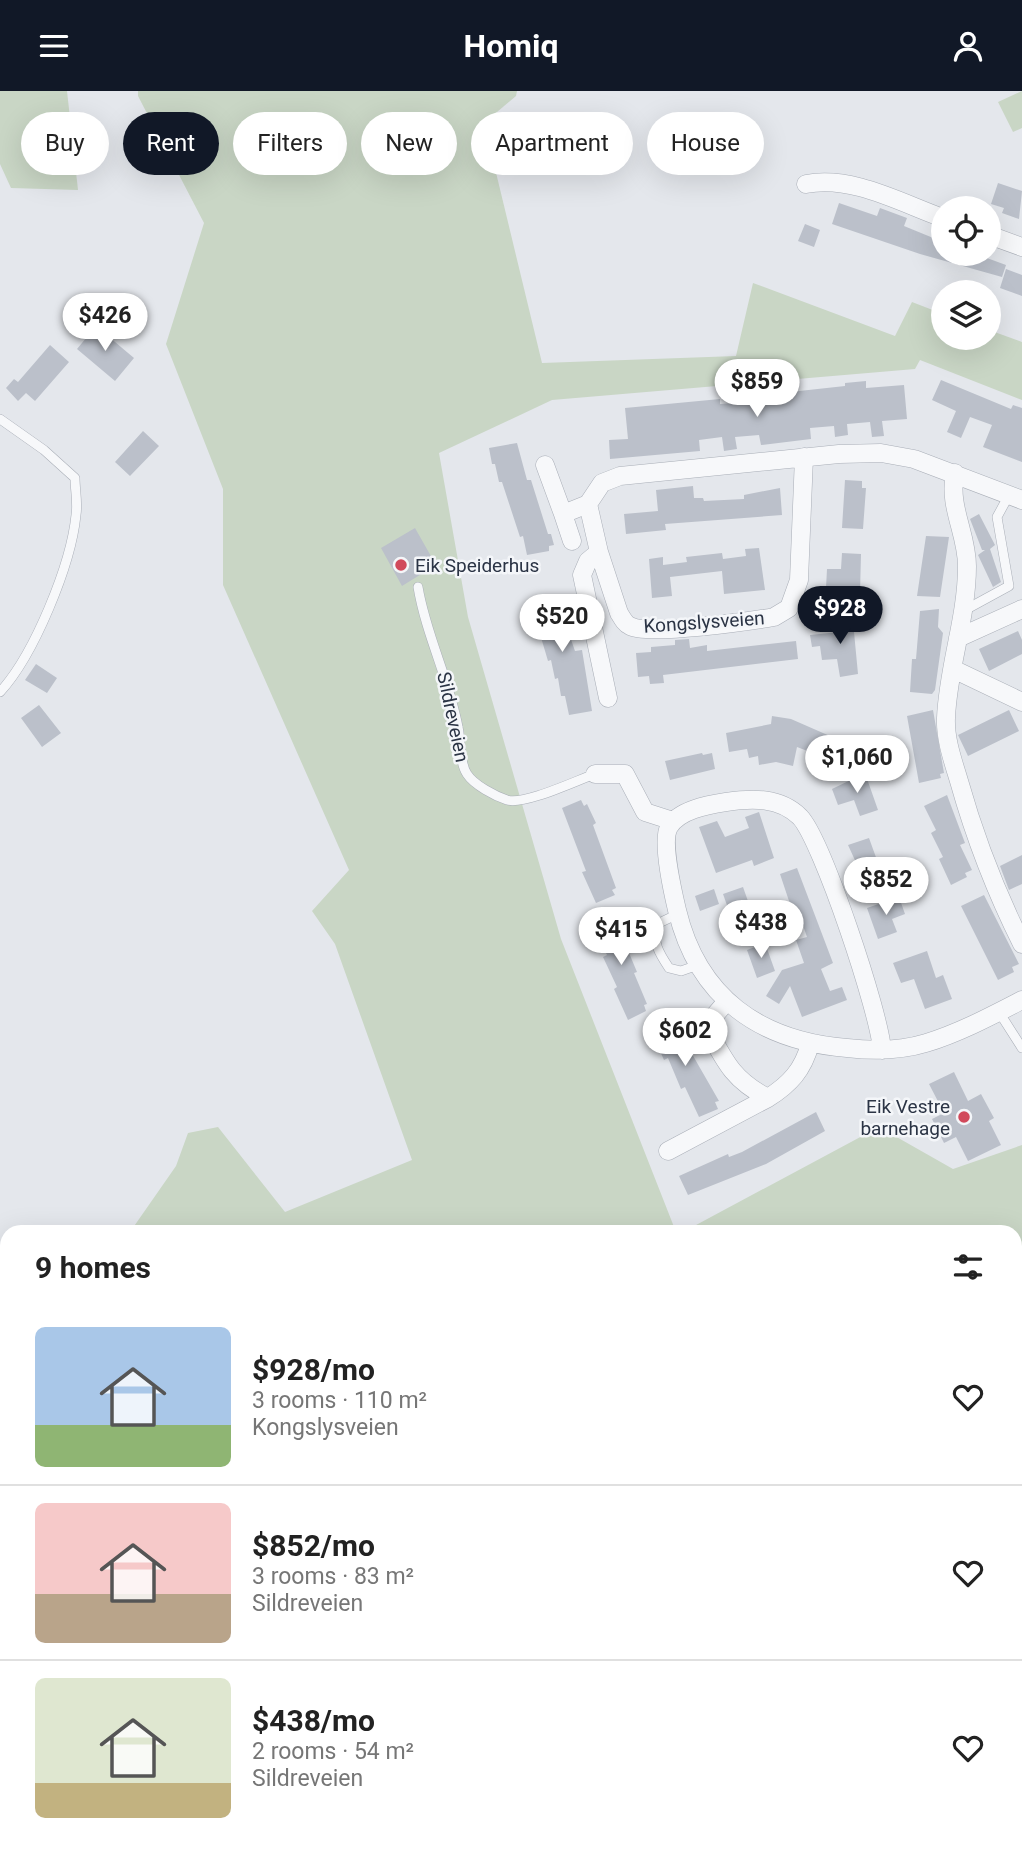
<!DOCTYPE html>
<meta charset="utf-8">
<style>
body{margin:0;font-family:Roboto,sans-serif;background:#f6f6f6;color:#222;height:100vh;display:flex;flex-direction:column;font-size:26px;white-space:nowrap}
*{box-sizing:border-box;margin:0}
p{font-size:23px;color:#767676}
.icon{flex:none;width:38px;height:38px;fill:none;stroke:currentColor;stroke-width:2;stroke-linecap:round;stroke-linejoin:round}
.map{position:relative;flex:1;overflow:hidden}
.sheet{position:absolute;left:0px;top:1134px;width:1022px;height:625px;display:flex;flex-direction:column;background:#fff;border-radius:21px 21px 0 0;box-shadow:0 7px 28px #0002}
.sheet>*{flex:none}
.guide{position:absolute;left:21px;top:21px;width:980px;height:63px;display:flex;gap:14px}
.controls{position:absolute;left:931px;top:105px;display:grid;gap:14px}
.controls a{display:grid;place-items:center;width:70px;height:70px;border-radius:50%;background:#fff;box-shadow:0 7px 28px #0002;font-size:35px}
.price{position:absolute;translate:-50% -60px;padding:0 16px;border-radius:24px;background:#fff;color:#222;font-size:23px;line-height:46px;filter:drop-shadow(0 2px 4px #0008)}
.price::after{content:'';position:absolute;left:50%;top:42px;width:21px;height:16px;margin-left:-10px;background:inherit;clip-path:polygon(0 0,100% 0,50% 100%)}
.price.active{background:#111827;color:#fff}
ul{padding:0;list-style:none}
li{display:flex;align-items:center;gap:21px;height:175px;padding:0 35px}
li+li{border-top:2px solid #e0e0e0}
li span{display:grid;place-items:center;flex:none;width:196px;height:140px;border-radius:10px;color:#555}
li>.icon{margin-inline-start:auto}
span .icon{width:84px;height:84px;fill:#fffc;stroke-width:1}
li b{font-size:30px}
h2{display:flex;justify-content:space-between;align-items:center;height:84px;padding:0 35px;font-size:30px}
.tag{padding:0 24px;border-radius:32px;background:#fff;box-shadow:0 7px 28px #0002;font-size:24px;line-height:63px}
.tag.active{background:#111827;color:#fff}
header{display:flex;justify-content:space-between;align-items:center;height:91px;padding:0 35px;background:#111827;color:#fff;font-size:32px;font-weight:700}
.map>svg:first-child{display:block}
</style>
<header><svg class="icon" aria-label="menu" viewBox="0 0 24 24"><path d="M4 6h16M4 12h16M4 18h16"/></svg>Homiq<svg class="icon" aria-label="person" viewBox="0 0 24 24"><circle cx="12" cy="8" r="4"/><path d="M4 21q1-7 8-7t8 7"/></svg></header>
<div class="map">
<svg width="1022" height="1758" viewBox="0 0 1022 1758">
<rect width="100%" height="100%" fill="#e4e7ec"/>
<path fill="#c9d6c5" d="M0 0H67L78 99 11 97 0 73Z
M138 0H517L516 5 484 32 542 272 736 265 753 192 895 245 912 211 943 223V247H989V239L1022 251V309L920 269 915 278 552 309 439 362 468 526 561 848 676 1141H130L176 1075 188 1042 218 1036 285 1121 412 1069 335 853 312 820 349 779 223 494V398L166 253 204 132 138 5Z
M1022 0V37L1013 41 998 11Z
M879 1036 953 1078 1022 1054V1158L1015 1163V1141H683Z
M7 1180V1752H800L805 1758H0V1182Z"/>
<path fill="#bbc0ca" d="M998 92 1022 100 1019 128 1002 122 1004 117 991 113Z
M839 112 877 125 880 117 907 127 904 135 943 151V163H976L1006 174 1002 186 920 163 832 133Z
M805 133 820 139 814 156 798 150Z
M1006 178 1022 184V205L1000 197Z
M96 235 134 267 115 290 77 258Z
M50 254 69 271 35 310 26 302 18 310 6 297 14 288 18 291Z
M941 289 1011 318 1013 314 1022 317V371L983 356 992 334 970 326 961 347 947 341 956 320 932 309Z
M866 290V297L904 294 907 328 882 330 884 345 872 346 870 331 847 333 848 344 835 346 834 335 810 337 811 348 761 354 759 344 735 346 737 358 724 360 722 346 699 349 700 360 610 368 609 349 628 348 625 317 720 308V313L747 311 772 308V303L845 295V292Z
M143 340 159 355 130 385 115 371Z
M517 352 527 389H531L548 443H551L554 454 549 455V460L527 464 523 445 520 446 502 391H499L495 373H492L489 357Z
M845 389 862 390V397H866L863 438 842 437Z
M693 395 694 407H703L704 410 744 408V404L780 397 782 424 665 433 666 439 626 443 624 423 658 420 656 399Z
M979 423 995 454 990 458 1001 491 993 496 978 464 985 459H982L970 428Z
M415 437 436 474 402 495 381 457Z
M926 445 949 446 940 506 917 505Z
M759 457 765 499 724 503 722 480 670 486 672 505 652 507 649 468 663 466V474L687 471 686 466 722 462 723 468 746 465 745 458Z
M842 462 861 463 860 502 826 497 827 478H841Z
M556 505 575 560 582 559 592 620 569 624 565 605H561L558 587 555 588 551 569 548 570 537 533H533L529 511Z
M939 518 938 536 943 542 935 599 932 603 910 601 912 568H916L920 520Z
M858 526 860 540 854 541 858 583 840 586 837 568 822 569 820 555 812 556 810 544 839 541 838 529Z
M1018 540 1022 549V563L989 580 979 558Z
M689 548 690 557 707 554V560L796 550 798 568 663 584 664 592 650 593 649 585 638 586 636 562 651 561V556L675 554V549Z
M36 573 57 587 47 602 25 589Z
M39 614 61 642 42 656 21 627Z
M933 619 944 682 940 683 941 687 919 692 907 625Z
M1009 619 1019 640 968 665 958 644Z
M772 625 791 628 839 649 831 669 797 656 793 675 776 671 759 674 758 665 749 667 747 658 729 661 726 642 771 633Z
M702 662 703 664 712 662 715 678 670 689 665 670Z
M865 682 878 719 860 725 854 709 838 714 832 698Z
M947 704 965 752 960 754 972 779 965 782 967 786 951 794 939 768 943 766 931 742 936 739 924 715Z
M581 709 584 715 587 713 596 732 593 734 616 797 612 799 615 804 596 812 582 781 586 780 562 717Z
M759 721 774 767 754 775 752 769 716 782 699 736 717 730 725 746 749 737 745 726Z
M869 747 882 783 864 789 848 754Z
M1022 764V793L1009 799 1000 775Z
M797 777 833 872 821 878 830 900 842 896 847 909 802 926 790 895 779 913 766 905 782 879 804 872 796 849 807 846 798 820 793 822 780 783Z
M743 796 755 830 735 837 723 803Z
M714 798 719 813 700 820 695 805Z
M984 804 1019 873 1012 876 1014 881 998 889 961 815Z
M899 806 905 823 892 828 897 841 878 848 867 817Z
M613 825 616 832 619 830 627 849 624 850 637 881 634 882 647 913 644 914 646 920 628 929 614 898 617 896 603 866 607 864 593 834Z
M765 852 775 880 757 887 747 859Z
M927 860 936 887 943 884 952 908 925 918 914 888 901 892 893 872Z
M669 930 672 935 675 934 689 964 692 963 719 1010 715 1011 718 1018 699 1026 685 996 681 998 668 967 664 969 650 938Z
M954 981 968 1010 981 1003 994 1027 989 1030 1001 1054 968 1070 956 1046 944 1052 932 1028 944 1022 929 993Z
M816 1021 825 1040 766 1073 688 1104 679 1085 728 1063 729 1066 742 1061Z"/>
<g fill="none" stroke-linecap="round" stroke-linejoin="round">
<g stroke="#a9aeb7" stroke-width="10">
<path id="service" d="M0 328 44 359 75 387C75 399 78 412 76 424 71 474 34 564 0 601
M418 496C426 544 449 588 458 636 461 650 459 671 467 683 474 694 495 705 507 709 525 714 575 690 595 683
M965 519 1009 495 997 426 1009 404
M678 823 657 833C652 851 659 862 669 877L681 880 698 874
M999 921 1022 957"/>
</g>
<g stroke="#a9aeb7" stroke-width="19">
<path id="minor" d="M806 93C852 84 901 112 943 127
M989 144 1022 156
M804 366 799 489 789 517 774 526C751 530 647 545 630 535 625 533 622 527 619 522L599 461 588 413 602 392 620 385 839 363 881 362 914 368 1022 409
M545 374 563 423 588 413
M955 382C948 416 967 442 967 475 967 527 948 576 946 627 945 648 953 670 959 690 975 747 995 799 1022 853
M563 423 572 450
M599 461 588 470 582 484 608 607
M958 547 1022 518
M953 578 1022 611
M595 683H625L645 721 673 730
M727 910 715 924 709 941C726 973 735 990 768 1007 790 993 803 979 810 953
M882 959C880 923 822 749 800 726 780 706 752 707 726 711 707 714 679 719 669 736 661 750 673 802 677 819 698 907 760 950 847 957 873 960 900 960 926 952 959 942 991 925 1022 909
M668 1060 768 1007
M1022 1245V1296
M1015 1437 1022 1438
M1015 1638 1022 1639
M867 1758 873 1752"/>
</g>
<use href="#service" stroke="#f7f8fa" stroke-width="9"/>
<use href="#minor" stroke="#f7f8fa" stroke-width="18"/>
</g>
<g fill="#d1495b" stroke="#f4f6f9" stroke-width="2.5">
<circle cx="401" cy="474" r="7"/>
<circle cx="964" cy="1026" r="7"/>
</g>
<g text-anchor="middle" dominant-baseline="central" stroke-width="5" stroke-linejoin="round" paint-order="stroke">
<g font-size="19" fill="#2b3445" stroke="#f4f6f9" text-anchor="start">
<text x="415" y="474">Eik Speiderhus</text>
<text x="950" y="1015" text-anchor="end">Eik Vestre<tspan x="950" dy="22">barnehage</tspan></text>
</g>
<g font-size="19" fill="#2b3445" stroke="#f4f6f9">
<text transform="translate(704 531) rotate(-4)">Kongslysveien</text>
<text transform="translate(453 626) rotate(78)">Sildreveien</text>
</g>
</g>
</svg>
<div class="controls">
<a><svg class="icon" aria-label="locate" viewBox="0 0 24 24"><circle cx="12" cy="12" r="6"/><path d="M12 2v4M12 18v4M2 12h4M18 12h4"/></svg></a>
<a><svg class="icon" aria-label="layers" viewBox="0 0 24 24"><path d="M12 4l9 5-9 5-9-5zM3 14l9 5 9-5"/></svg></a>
</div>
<b class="price" style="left:105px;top:262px">$426</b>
<b class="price" style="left:757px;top:328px">$859</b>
<b class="price active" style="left:840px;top:555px">$928</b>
<b class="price" style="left:562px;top:563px">$520</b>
<b class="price" style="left:857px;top:704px">$1,060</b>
<b class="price" style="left:886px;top:826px">$852</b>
<b class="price" style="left:761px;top:869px">$438</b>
<b class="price" style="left:621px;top:876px">$415</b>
<b class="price" style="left:685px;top:977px">$602</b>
<div class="guide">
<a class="tag">Buy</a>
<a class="tag active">Rent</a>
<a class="tag">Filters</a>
<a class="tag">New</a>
<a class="tag">Apartment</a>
<a class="tag">House</a>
</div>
<section class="sheet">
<h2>9 homes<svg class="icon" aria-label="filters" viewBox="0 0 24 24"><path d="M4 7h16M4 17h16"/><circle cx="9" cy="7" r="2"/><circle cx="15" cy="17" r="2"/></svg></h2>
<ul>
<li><span style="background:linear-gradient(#a9c7e8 70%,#8fb573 0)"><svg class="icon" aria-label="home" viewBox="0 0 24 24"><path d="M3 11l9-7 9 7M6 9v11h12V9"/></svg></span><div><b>$928/mo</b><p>3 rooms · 110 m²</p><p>Kongslysveien</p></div><svg class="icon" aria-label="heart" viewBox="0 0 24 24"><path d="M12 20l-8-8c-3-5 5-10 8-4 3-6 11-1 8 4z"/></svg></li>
<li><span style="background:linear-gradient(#f6c9c9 65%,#b9a48a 0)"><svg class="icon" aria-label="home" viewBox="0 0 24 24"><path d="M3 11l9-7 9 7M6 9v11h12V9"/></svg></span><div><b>$852/mo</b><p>3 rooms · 83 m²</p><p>Sildreveien</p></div><svg class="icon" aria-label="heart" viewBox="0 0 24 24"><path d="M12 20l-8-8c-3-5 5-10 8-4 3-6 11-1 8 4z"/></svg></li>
<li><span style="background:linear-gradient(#dfe7d0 75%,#c2b280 0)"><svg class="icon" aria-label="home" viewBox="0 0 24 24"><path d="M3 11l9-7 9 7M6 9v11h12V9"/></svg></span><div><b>$438/mo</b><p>2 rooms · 54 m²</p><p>Sildreveien</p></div><svg class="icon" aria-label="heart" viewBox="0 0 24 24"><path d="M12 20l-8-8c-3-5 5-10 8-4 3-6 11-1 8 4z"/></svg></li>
</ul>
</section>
</div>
